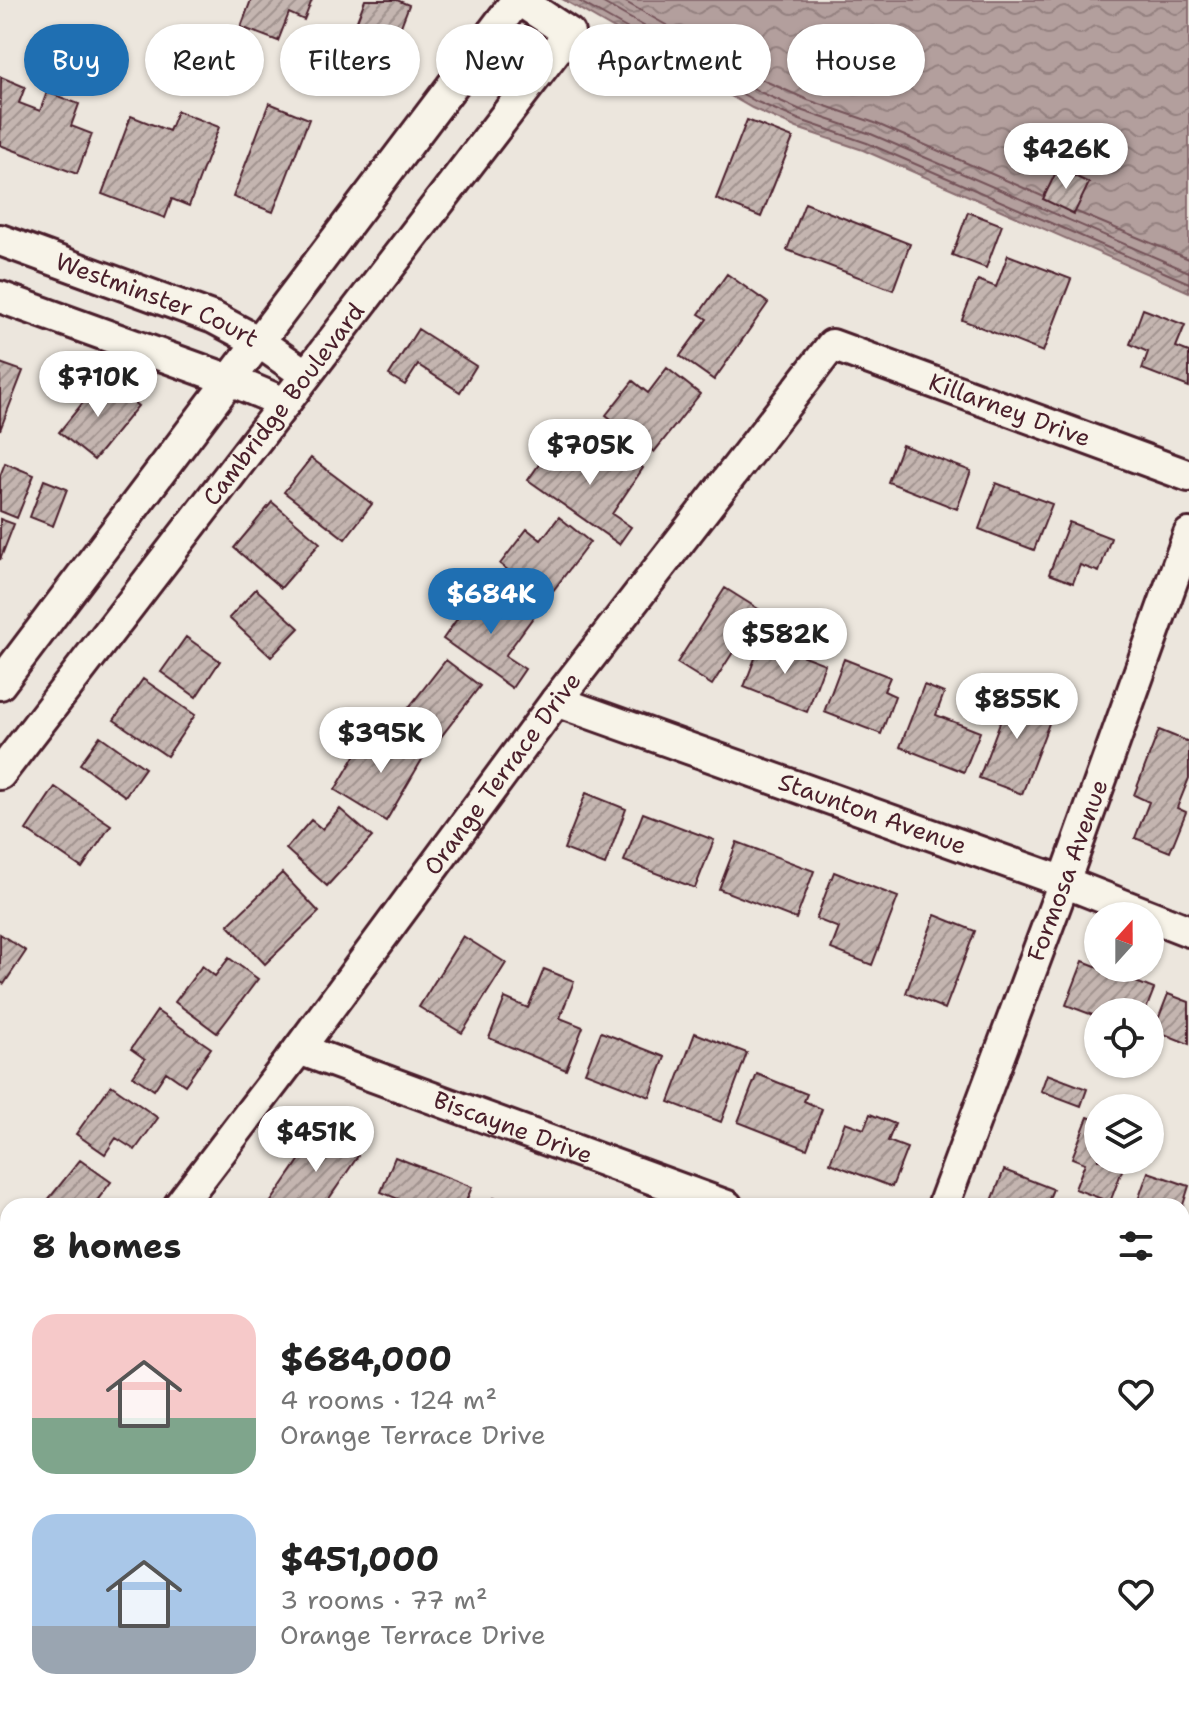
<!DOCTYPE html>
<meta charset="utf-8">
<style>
body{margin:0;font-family:"Shantell Sans",sans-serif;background:#f2f2f2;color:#222;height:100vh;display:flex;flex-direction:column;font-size:30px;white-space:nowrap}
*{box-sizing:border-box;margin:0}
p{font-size:26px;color:#767676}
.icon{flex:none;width:44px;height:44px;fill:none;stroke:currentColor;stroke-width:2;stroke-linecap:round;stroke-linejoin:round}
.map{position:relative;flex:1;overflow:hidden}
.details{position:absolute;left:0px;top:1198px;width:1190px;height:514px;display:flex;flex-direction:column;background:#fff;border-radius:24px 24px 0 0;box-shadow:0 2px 6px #0004}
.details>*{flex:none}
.guide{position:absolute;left:24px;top:24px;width:1142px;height:72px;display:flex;gap:16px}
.needle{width:52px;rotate:21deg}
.controls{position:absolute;left:1084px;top:902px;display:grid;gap:16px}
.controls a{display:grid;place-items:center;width:80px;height:80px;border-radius:50%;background:#fff;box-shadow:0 2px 6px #0004;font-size:40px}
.price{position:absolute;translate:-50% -68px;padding:0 18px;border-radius:28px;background:#fff;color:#222;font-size:26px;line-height:52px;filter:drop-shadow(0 2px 4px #0008)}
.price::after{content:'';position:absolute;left:50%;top:48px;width:24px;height:18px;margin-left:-12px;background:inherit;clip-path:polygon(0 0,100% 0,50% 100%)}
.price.current{background:#1f6fb2;color:#fff}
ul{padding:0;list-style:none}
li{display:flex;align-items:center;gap:24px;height:200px;padding:0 32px}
li span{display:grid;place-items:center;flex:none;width:224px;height:160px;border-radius:24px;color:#555}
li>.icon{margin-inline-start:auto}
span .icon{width:96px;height:96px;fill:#fffc;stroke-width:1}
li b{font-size:34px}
h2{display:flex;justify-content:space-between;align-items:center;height:96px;padding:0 32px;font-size:34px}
.tag{padding:0 28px;border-radius:36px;background:#fff;box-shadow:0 2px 6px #0004;font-size:28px;line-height:72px}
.tag.current{background:#1f6fb2;color:#fff}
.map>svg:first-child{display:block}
</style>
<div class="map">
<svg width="1189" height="1711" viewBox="0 0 1189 1711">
<defs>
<pattern id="water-waves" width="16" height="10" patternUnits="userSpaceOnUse" patternTransform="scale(2)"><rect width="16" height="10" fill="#b39f9d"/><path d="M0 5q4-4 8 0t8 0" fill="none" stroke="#948180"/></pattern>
<pattern id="building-hatch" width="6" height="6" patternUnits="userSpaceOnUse" patternTransform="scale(2)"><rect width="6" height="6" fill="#c4b5b0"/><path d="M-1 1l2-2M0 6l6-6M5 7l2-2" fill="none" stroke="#a1938f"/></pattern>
</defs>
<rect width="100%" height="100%" fill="#ece6dd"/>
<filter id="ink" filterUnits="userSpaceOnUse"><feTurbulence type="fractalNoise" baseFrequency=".0125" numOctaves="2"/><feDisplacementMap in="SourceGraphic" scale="16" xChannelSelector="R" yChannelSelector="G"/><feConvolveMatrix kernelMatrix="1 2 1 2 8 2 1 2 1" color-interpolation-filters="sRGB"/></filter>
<g filter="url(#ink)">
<path fill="#e0d7d0" d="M0 1594 8 1597V1704H300L320 1711H0Z"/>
<path fill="url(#water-waves)" stroke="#896c6f" stroke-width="2" d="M564 0H1189V292L863 150 797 128 752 108Z"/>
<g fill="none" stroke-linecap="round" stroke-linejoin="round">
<path stroke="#745259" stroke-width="2" d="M577 0 755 101 800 120 867 143 1189 283
M598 0 760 92 803 111 871 134 1189 272
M622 0 765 81 808 100 875 123 1042 196
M1077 212 1189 259"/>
</g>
<path fill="url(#building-hatch)" stroke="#4a1f2b" stroke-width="2" d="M251 0H312L304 20 289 13 278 41 241 27Z
M365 0H397L409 5 378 86 338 70Z
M1 77 25 87 19 103 40 111 47 92 79 104 71 126 92 134 77 174 0 145Z
M269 103 309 119 273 212 233 197Z
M177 111 219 127 189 206 172 199 165 218 102 194 131 116 169 131Z
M747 120 793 138 761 217 716 199Z
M1058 168 1089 183 1074 214 1043 199Z
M805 203 910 244 893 290 787 250Z
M968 212 1002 225 986 268 952 255Z
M1008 255 1071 279 1043 352 962 320 978 280 996 287Z
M727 274 768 303 714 380 680 356 707 319 699 314Z
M1143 309 1185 325 1176 347 1189 352V387L1142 369 1148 352 1130 344Z
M418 329 476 366 460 392 418 365 405 385 389 375Z
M0 363 23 371 0 430Z
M667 368 700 394 654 452 606 415 633 381 648 393Z
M103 378 138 406 94 460 59 432Z
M609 444 643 468 612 514 631 527 619 544 528 480 552 446 589 472Z
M902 445 971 471 957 509 888 482Z
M311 458 372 504 345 539 284 492Z
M5 463 34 475 17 518 0 511V476Z
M44 480 67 489 53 526 30 517Z
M996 483 1052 504 1034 550 979 529Z
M272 502 320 543 281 588 234 548Z
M559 517 590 542 546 600 500 564 527 529 541 540Z
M0 519 14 524 0 560Z
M1069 522 1111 538 1099 572 1080 565 1073 583 1049 574Z
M725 588 760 610 712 685 677 663Z
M256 589 299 628 271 657 229 618Z
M500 593 534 616 505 656 525 669 512 688 443 639 471 599 487 611Z
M186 637 220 661 196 697 161 672Z
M762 640 825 664 807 712 744 687Z
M844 659 890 677 884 691 895 696 881 734 824 712Z
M446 660 480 686 437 742 403 715Z
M143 679 195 715 167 756 114 720Z
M924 685 944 693 936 715 980 732 964 772 900 747Z
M1013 688 1056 705 1022 794 979 778Z
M1159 730 1189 742V778L1177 808 1186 812 1170 852 1135 838 1149 802 1134 795Z
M395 732 427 751 386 821 335 790 365 739 384 751Z
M100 736 145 768 125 796 80 764Z
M55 787 111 825 82 868 26 830Z
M586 793 626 809 605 865 564 849Z
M340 809 372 837 327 886 286 849 311 820 322 829Z
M643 813 714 840 695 888 624 861Z
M737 842 814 871 796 919 719 889Z
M834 872 898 897 872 965 831 949 839 928 816 919Z
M282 873 319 912 265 964 228 925Z
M935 915 975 931 945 1009 906 993Z
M0 934 26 951 4 984 0 982Z
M463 936 506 963 462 1033 419 1007Z
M229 958 258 979 217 1033 175 1002 202 966 215 976Z
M1083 961 1154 989 1145 1012H1098V1017L1066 1005Z
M544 969 574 981 560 1018 583 1027 566 1070 489 1038 505 998 528 1008Z
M1168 994 1189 1002V1044L1154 1030Z
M157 1011 211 1048 185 1085 166 1072 154 1090 133 1076 145 1059 131 1049Z
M601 1032 665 1057 650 1097 585 1072Z
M695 1033 747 1053 721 1122 669 1102Z
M757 1074 807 1094 804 1101 822 1109 807 1149 738 1122Z
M1047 1074 1087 1089 1081 1106 1041 1091Z
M111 1085 158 1118 135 1150 116 1138 105 1154 76 1134Z
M870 1114 895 1124 888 1141 907 1148 892 1187 830 1163 845 1122 864 1129Z
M1088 1117 1098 1121V1160H1126L1110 1202 1075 1189 1085 1163 1072 1158Z
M320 1130 358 1156 324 1206H268Z
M395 1157 472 1187 464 1206H407L408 1203 381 1192Z
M80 1160 111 1182 93 1206H43Z
M1004 1170 1053 1189 1046 1206H990Z
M1148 1172 1189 1186 1182 1208V1206H1136Z
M494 1198 515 1206H491Z
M1189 1262V1307L1182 1304V1282Z
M8 1263V1311L0 1306V1274Z
M1189 1463V1502L1182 1520V1469L1186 1471Z
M1182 1694 1189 1696V1711H1163L1166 1704H1182Z
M26 1704H118L137 1711H23Z
M562 1704H613L610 1711H580Z
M638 1704H642L661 1711H635Z
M664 1704H686L704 1711H661Z
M1082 1704H1130L1127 1711H1095L1081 1706Z"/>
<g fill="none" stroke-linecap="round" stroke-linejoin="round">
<g stroke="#4a1f2b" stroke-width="20">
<path id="service" d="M216 1704 236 1711"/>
</g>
<g stroke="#4a1f2b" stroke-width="36">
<g id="minor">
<path id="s1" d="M0 240 214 318 259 342 306 375"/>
<path d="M0 297 230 380 285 403"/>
<path d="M0 684 517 0"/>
<path id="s2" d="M556 701 1064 882 1189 931"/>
<path id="s3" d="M0 774 569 33 519 0"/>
<path id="s4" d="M299 1049 727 1206"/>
<path id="s5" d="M179 1206 299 1049 556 701 832 345 1189 476"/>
<path id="s6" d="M943 1206 1064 882 1189 534"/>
<path d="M1182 1377 1189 1380"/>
<path d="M0 1638 8 1614"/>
<path d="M880 1704 899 1711"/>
<path d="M761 1711 763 1704"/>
</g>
</g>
<use href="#service" stroke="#f7f3e8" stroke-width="14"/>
<use href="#minor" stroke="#f7f3e8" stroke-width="30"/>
</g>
</g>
<g text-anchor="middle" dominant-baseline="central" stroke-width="7" stroke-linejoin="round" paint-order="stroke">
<g font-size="24" fill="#4a1f2b" stroke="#f7f3e8">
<text stroke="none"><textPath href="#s1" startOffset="168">Westminster Court</textPath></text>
<text stroke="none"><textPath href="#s3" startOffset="466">Cambridge Boulevard</textPath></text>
<text stroke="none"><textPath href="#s5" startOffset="1270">Killarney Drive</textPath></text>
<text stroke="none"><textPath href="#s5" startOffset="540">Orange Terrace Drive</textPath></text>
<text stroke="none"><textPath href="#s2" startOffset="336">Staunton Avenue</textPath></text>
<text stroke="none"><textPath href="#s6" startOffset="358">Formosa Avenue</textPath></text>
<text stroke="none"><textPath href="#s4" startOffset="228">Biscayne Drive</textPath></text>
</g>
</g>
</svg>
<div class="controls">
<a><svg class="needle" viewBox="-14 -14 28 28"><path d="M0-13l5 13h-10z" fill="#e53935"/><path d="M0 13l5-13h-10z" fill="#767676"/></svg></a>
<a><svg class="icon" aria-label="locate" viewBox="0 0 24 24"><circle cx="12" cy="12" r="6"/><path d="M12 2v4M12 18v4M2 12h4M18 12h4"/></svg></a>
<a><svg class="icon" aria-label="layers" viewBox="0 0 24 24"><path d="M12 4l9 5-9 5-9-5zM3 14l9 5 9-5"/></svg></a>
</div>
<b class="price" style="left:1066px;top:191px">$426K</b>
<b class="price" style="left:98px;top:419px">$710K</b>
<b class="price" style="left:590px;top:487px">$705K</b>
<b class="price current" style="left:491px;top:636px">$684K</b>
<b class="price" style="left:785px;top:676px">$582K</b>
<b class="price" style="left:1017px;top:741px">$855K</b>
<b class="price" style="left:381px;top:775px">$395K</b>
<b class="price" style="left:316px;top:1174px">$451K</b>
<div class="guide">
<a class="tag current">Buy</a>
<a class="tag">Rent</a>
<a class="tag">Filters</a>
<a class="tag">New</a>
<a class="tag">Apartment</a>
<a class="tag">House</a>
</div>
<section class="details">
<h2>8 homes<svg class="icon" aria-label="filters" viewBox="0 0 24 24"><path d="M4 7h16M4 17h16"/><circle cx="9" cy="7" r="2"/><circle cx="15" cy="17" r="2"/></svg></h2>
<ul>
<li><span style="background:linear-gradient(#f6c9c9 65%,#7fa58c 0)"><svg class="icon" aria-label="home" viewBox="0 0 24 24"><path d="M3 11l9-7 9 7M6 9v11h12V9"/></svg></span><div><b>$684,000</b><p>4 rooms · 124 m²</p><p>Orange Terrace Drive</p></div><svg class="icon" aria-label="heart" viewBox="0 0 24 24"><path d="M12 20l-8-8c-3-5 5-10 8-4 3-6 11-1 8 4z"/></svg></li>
<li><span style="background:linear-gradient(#a9c7e8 70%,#9aa5b1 0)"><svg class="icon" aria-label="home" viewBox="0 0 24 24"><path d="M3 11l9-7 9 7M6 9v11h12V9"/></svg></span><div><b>$451,000</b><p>3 rooms · 77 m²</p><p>Orange Terrace Drive</p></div><svg class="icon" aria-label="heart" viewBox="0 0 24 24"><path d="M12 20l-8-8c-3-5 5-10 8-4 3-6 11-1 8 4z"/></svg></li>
</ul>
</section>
</div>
